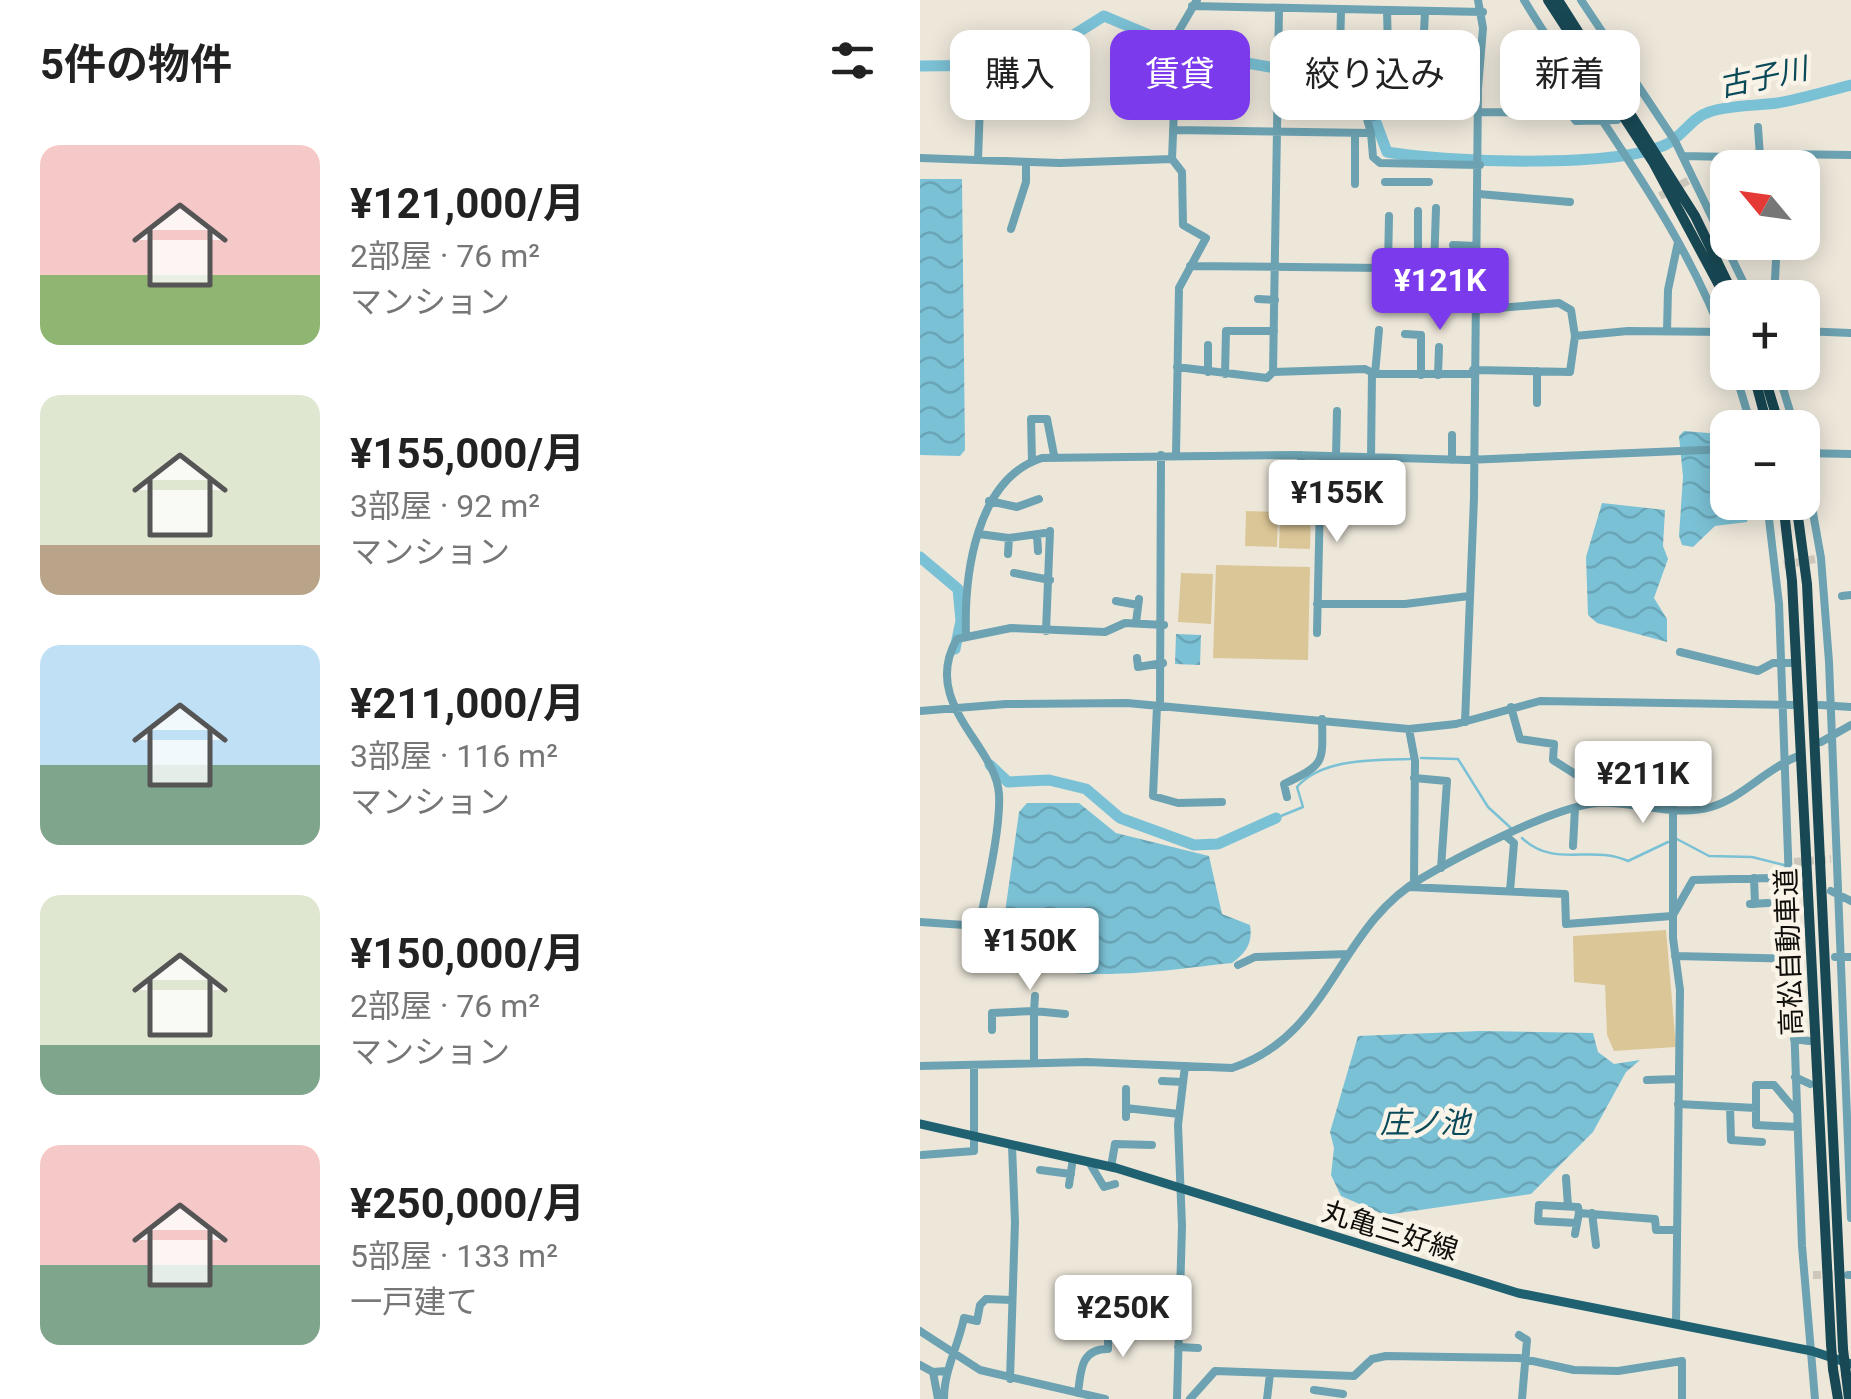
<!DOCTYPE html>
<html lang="ja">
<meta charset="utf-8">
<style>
body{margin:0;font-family:Roboto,"Noto Sans JP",sans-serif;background:#f2f2f2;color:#222;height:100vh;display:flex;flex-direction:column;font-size:38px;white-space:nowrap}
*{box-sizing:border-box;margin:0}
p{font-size:32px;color:#767676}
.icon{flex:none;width:55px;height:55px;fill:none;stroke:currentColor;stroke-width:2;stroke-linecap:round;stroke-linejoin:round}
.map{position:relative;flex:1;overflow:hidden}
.side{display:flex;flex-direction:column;background:#fff;width:920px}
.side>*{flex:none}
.top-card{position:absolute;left:30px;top:30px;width:750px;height:90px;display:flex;gap:20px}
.needle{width:65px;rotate:299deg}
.buttons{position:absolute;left:790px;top:150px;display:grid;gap:20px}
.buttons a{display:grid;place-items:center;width:110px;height:110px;border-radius:20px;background:#fff;box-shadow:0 5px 25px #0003;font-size:50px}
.price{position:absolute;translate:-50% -85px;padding:0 22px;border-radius:10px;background:#fff;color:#222;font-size:32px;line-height:65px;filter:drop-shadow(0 2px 5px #0008)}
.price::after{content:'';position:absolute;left:50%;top:60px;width:30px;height:22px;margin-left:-15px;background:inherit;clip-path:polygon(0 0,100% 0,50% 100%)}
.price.active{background:#7c3aed;color:#fff}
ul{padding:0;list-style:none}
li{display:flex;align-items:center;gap:30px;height:250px;padding:0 40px}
li span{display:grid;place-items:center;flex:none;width:280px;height:200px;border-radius:20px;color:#555}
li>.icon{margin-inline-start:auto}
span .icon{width:120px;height:120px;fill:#fffc;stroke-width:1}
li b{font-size:42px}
h2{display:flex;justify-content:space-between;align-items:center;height:120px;padding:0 40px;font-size:42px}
.pill{padding:0 35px;border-radius:20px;background:#fff;box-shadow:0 5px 25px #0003;font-size:35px;line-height:90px}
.pill.active{background:#7c3aed;color:#fff}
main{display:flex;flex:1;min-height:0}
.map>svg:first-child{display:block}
</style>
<main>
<section class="side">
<h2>5件の物件<svg class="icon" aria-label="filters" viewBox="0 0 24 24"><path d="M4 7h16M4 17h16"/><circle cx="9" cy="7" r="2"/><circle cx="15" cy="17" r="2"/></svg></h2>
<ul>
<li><span style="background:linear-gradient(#f6c9c9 65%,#8fb573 0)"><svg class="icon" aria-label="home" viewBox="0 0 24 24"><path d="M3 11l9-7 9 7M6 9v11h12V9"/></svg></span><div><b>¥121,000/月</b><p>2部屋 · 76 m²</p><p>マンション</p></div></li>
<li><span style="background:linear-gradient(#dfe7d0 75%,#b9a48a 0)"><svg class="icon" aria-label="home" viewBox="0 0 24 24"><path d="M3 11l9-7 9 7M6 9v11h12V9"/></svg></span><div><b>¥155,000/月</b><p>3部屋 · 92 m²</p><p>マンション</p></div></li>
<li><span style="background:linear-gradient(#bfe0f5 60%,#7fa58c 0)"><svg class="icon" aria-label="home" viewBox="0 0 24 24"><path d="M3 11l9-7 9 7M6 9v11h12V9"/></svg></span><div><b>¥211,000/月</b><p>3部屋 · 116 m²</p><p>マンション</p></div></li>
<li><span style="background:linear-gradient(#dfe7d0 75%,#7fa58c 0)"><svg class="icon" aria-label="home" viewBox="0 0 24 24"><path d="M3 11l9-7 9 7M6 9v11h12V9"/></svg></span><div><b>¥150,000/月</b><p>2部屋 · 76 m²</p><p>マンション</p></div></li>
<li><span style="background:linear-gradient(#f6c9c9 60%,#7fa58c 0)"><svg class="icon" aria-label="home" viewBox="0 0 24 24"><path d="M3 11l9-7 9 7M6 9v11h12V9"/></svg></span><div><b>¥250,000/月</b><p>5部屋 · 133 m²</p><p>一戸建て</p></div></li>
</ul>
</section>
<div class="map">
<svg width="931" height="1399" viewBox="0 0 931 1399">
<defs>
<pattern id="water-waves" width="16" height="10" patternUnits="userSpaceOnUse" patternTransform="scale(2.5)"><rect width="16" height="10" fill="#7bc1d5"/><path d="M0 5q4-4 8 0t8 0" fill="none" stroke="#69a5b6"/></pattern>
</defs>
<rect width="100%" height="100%" fill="#ede7da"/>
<path fill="#dbc697" d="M326 511 358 512 357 547 325 546Z
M360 512 391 513 390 549 359 548Z
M296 565 390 567 388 660 293 658Z
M261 573 293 574 291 624 258 622Z
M746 930 756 1047 694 1051 687 1035 685 985 654 982 653 936Z"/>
<path fill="url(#water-waves)" d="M0 179H42L45 450 40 456 0 455Z
M764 431 800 434 801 453H807L808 502 832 503 827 522 795 526 773 547 762 545 759 536 763 477 759 436Z
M682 503 745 510 743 546 748 559 734 598 747 619V642L677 623 668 615 666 557Z
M256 634 281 635 280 665 255 664Z
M107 803H159L196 833 289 856 302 914 330 925C333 943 326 953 312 963 266 967 94 998 82 934L99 812Z
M561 1031 673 1033 678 1052 694 1064 720 1060 706 1072 673 1132 611 1194 465 1215 421 1196 411 1175 414 1148 410 1132 438 1036Z"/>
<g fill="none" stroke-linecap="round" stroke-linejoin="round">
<path stroke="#7bc1d5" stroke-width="2.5" d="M501 758 538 759 568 807 592 829
M356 818 383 807 377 787C402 758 456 760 490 759
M602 838C635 869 671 844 708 861L748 842
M755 838 789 856 832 857 864 865"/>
<path stroke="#7bc1d5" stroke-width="11" d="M0 66 88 65 128 51 184 16 275 54 419 79 451 109 467 152C525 162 696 169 747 144 764 135 771 118 789 112 810 105 835 106 857 103 882 99 907 91 931 85
M0 557 38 589 41 621 35 649
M70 765 88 782 129 780 166 789 200 818 274 845 298 844 356 818"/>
<path stroke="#ccc6bb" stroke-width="8" stroke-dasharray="8 4" stroke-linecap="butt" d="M740 196 771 179
M864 565 895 559
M874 862 911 859
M893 1275H923"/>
<path stroke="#6ca2b1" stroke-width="8" d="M604 0C674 116 762 221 808 350
M661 0 755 141 831 298
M272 6 563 12
M467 10 468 49
M468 43 504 44
M420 44 437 45
M503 53 505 11
M420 54 421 10
M625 79 653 75
M558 112 650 113 656 121 697 120
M838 127 840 157
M255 130 451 133 447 119 488 108 558 103
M451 133 453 157 460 163 560 165
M763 156 860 158
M0 158 140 163 252 159
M58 160 61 75
M859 168 860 154 931 155
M465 182H509
M435 184V133
M559 194 650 202
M91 229 106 182V163
M533 245 556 246
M270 266 556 269
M468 268 469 216
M498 268V211
M514 268 516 208
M854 298 857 242
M338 299 355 300
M747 331 748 290 758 242
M882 331 931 333
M485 334 501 335V375
M655 336 708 331 808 332
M257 367 347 378 353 372 445 369 455 374H553
M553 370 650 372 655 336 651 310 639 303 554 310
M617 371V403
M288 372V345
M353 372 359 9
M815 372 832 428
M858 372 875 428
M305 374 306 331H354
M455 374 459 330
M518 375 519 347
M882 451 901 558 909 662 931 1218
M882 453 931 454
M256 455 259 288 286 238 263 225 262 172 252 159 257 34 277 0
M381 455V483
M416 456 417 411
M447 458 450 517
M451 459 452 372
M532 460V435
M112 461 111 419H127L134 455
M69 501 97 507 119 499
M847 502 859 604 882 1246 895 1399
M449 512 467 511
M59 534 89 538 125 533
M117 535 118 551
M88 554 89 538
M94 573 130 580
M922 596 931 595
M196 601 218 605
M397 604H485L549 596
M216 623 219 599
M126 631 130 531
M397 633 401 456
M46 636C44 577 55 479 122 458L375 455 547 460 808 449
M760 652 838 671 853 663H874
M217 658 218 667 243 663
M900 705 931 707
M237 706 233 796 258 803 302 802
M240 706 241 455
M591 707 600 739 634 744 633 760 701 803
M0 711 86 704 207 703 489 729 536 724 620 701 874 705
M545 722 554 498 558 88 563 28 558 0
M489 729 495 761 494 883
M901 742 931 725
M753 776V938L760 990 756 1324
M494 778 527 781 521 868
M367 797 364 784C405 764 403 764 402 719
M587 837 594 843 590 891
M653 846 655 808
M834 878 835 904
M489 887 645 894 646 924 752 916
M911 891 931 901
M830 904 848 903
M753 915 773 880 852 878 873 883
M0 922 59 926C66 891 81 828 79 794 76 745 0 703 37 639L91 628 185 632 205 623 244 625
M755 956 878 959
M915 957H931
M318 965 335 957 428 954
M115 996 114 1011 145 1014
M72 1030V1013L114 1011V1063
M874 1039 889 1041
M0 1066 167 1062 312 1068C412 1035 417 927 502 878 541 855 634 807 677 803 714 800 753 818 791 807 822 798 846 769 876 757
M875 1077 890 1084
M727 1080 759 1079
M242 1081 263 1082
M758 1104 836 1108
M810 1107 811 1140 842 1142
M206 1108 259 1114
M876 1111 854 1085H836V1125L877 1127
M206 1117V1089
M2 1155 54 1151V1066
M169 1162 184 1187 195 1184
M191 1167 195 1144 232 1145
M120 1170 151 1174
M646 1178 648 1206
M149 1185 153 1158
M672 1213 676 1245
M657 1223 618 1221 619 1205 658 1207 659 1213
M655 1234 659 1213 735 1219 736 1230H757
M928 1275H931
M0 1331 60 1370 185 1399
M599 1335 607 1340 602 1399
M258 1347 278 1348
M0 1365 13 1372 26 1371
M13 1372 18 1399
M90 1379 95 1222 92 1146
M394 1390 423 1394
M158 1393C161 1371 160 1349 188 1349V1307
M24 1399C24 1370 38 1347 44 1318L57 1321 60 1305 66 1299 92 1300
M257 1399 262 1226 258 1125 265 1066
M270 1399 295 1371 434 1376 452 1359 466 1356 599 1358 654 1370 698 1371 762 1361V1399
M347 1399 350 1374"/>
<path stroke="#1f6171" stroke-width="9" d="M0 1124 196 1168 598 1293 892 1351 931 1364"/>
<path stroke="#184854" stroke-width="10" d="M628 0 733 162 808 302
M638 0 775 216 815 298
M833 372 848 428
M843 372 860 428
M863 502 872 581 911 1344
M876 502 887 584 923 1349
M913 1369 918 1399
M926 1374 929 1399"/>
<path stroke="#184854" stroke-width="10" d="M911 1344 913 1369
M923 1349 926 1374"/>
</g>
<g text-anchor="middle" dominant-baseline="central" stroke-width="9" stroke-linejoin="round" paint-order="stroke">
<g font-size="28" fill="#100e0a" stroke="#faf4e8">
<text transform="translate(869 952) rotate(-92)">高松自動車道</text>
<text transform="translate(470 1231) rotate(17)">丸亀三好線</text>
</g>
<g font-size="30" font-style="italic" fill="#0a4958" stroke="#faf4e8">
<text transform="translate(843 77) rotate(-12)">古子川</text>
<text x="505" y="1122">庄ノ池</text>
</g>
</g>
</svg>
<div class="buttons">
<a><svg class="needle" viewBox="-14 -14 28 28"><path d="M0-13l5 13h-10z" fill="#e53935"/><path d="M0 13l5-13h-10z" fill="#767676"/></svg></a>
<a>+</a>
<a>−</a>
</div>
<b class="price active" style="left:520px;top:333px">¥121K</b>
<b class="price" style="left:417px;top:545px">¥155K</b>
<b class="price" style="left:723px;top:826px">¥211K</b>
<b class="price" style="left:110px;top:993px">¥150K</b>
<b class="price" style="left:203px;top:1360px">¥250K</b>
<div class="top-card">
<a class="pill">購入</a>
<a class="pill active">賃貸</a>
<a class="pill">絞り込み</a>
<a class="pill">新着</a>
</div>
</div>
</main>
